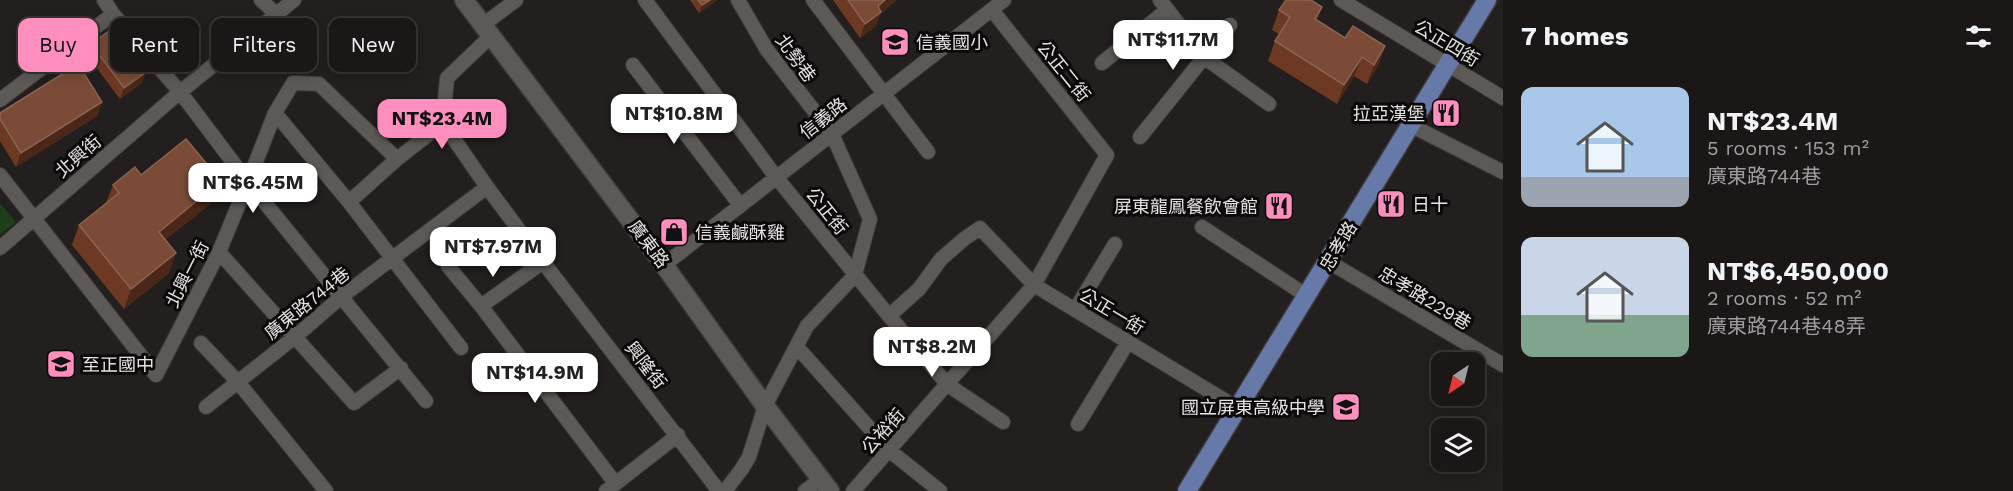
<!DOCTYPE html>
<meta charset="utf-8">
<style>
body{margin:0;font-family:"Work Sans","Noto Sans TC",sans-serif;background:#272423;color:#f1f3f6;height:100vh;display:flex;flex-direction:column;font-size:22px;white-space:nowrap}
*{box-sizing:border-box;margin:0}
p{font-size:20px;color:#9f9fa1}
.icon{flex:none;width:33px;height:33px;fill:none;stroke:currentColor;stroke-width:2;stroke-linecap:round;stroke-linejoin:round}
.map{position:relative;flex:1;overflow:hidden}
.drawer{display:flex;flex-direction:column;background:#1a1716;width:510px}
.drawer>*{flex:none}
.banner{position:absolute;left:18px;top:18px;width:570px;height:54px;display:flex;gap:12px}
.needle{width:39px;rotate:215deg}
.buttons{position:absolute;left:1431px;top:352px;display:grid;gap:12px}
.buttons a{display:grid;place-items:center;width:54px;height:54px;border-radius:12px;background:#1a1716;box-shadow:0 3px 15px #0003,0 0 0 2px #383635;font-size:30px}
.price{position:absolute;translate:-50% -51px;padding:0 14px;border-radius:12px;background:#fff;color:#222;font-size:20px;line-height:39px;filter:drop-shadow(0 2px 3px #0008)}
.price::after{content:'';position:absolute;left:50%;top:36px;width:18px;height:14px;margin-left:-9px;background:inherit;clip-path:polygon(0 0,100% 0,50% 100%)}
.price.selected{background:#fd8ebe;color:#111}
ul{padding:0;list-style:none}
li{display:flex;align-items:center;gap:18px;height:150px;padding:0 18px}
li span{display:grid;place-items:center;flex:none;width:168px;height:120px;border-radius:12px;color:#555}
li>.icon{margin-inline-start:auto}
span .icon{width:72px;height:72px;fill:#fffc;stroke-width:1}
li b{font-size:26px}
h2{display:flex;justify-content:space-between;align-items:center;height:72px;padding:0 18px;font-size:26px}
.tag{padding:0 21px;border-radius:12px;background:#1a1716;box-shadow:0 3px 15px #0003,0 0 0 2px #383635;font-size:21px;line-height:54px}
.tag.selected{background:#fd8ebe;color:#111}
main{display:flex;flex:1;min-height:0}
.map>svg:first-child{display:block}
</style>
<main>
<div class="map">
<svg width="1503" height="491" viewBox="0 0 1503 491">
<rect width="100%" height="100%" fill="#221f1e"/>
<path fill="#1e3d18" d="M0 203 16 222 0 235Z"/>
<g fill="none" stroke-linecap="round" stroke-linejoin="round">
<g stroke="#3c3938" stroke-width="16">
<path id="street" d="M104 0 113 14
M261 0 277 15
M645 0 776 177 889 316 948 385 1003 422
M813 0 928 152
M1160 0 1204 57 1269 104
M1341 0 1503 98
M483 25 516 0
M491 36 447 78 443 123 487 187 543 262 719 491
M1102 63 1167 10
M633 65 740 205
M0 100 113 14 180 92 248 182 219 252 156 375 0 175
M275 113 349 202 461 348
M1410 125 1503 172
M1140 137 1230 25
M397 159 319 84 293 83 275 113 248 182 426 401
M349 202 397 159 443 123
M1202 227 1307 296
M0 248 180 92 294 0
M219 252 354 403 401 368
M1329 262 1503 365
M664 265 1004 0
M448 266 481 306 543 262
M481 306 615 483
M1075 310 1115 244
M889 316 919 289 941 259 964 239 980 228 1034 285 1239 409
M201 343 238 382 326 491
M797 347 890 451 940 491
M206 407 296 336 341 297 487 187
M1078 424 1128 342
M606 491 678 435
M725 491 741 470 749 457 765 406 807 326 855 275 870 219 832 134 767 50 738 0
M805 491 821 479
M853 491 1034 285 1107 155 992 10"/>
</g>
<g stroke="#3c3938" stroke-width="21">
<path id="secondary" d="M464 0 664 265 765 406 830 491"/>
</g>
<g stroke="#3c3938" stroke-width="21">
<path id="primary" d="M1187 491 1487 0"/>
</g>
<use href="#street" stroke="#5c5957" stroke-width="14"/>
<use href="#secondary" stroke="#5c5957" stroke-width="18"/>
<use href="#primary" stroke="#6679a9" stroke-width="18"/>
</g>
<path fill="#6e3922" d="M690 0H717L699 13Z
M833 0H897L880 14 876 26 860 38Z
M1322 7 1317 20 1345 38 1385 46 1378 66 1367 84 1354 76 1337 104 1268 61 1275 41 1279 34 1272 30 1279 10Z
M91 44 146 72 142 83 120 99 87 55Z
M102 102 97 116 16 167 0 141V113Z
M141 175 221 181 214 201 165 240 176 253 169 273 124 309 72 245 79 225 106 203 113 185Z"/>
<path fill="#4a2718" d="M710 0H717L699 13 702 5Z
M885 0H897L880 14 876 26 860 38 865 24 878 6Z
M1322 7 1315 26V19Z
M1385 46 1378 66 1367 84 1374 65Z
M1362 57 1354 76 1337 104 1344 85Z
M146 72 142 83 120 99 124 88Z
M102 102 97 116 16 167 21 153Z
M221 181 214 201 151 251 159 232Z
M176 253 169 273 124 309 131 289Z"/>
<path fill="#7b4b37" stroke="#8b6352" stroke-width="1.5" d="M698 0H710L702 5Z
M848 0H885L878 6 881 12 865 24Z
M1286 0H1311L1322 7 1315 19 1345 38 1353 26 1385 46 1374 65 1362 57 1344 85 1275 41 1290 17 1279 10Z
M113 28 146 72 124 88 91 44Z
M78 64 102 102 21 153 0 119V113Z
M186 139 221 181 159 232 176 253 131 289 79 225 119 193 113 185 135 167 141 175Z"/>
<defs>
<g id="school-square" transform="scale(1.5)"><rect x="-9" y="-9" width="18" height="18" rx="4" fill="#fd8ebe" stroke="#0b0909"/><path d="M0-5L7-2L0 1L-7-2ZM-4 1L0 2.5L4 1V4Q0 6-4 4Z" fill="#111"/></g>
<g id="restaurant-square" transform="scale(1.5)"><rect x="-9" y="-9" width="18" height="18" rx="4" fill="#fd8ebe" stroke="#0b0909"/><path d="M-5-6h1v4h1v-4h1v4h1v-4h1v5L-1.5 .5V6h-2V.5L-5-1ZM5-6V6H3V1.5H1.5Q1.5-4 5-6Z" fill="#111"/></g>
<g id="shop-square" transform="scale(1.5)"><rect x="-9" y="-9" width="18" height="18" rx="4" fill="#fd8ebe" stroke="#0b0909"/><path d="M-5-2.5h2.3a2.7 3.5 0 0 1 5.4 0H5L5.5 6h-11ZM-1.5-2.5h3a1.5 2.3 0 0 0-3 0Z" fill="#111"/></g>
</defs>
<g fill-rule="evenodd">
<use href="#school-square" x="895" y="42"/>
<use href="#restaurant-square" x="1446" y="113"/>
<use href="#restaurant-square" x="1391" y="204"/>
<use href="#restaurant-square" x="1279" y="206"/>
<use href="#shop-square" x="674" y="232"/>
<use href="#school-square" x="61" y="364"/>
<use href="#school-square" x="1346" y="407"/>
</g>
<g text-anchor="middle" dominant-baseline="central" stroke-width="6" stroke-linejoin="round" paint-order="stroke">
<g font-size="18" fill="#e5e3e2" stroke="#0b0909" text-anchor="start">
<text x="916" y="42">信義國小</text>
<text x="1425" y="113" text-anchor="end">拉亞漢堡</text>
<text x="1412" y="204">日十</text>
<text x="1258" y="206" text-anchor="end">屏東龍鳳餐飲會館</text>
<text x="695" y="232">信義鹹酥雞</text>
<text x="82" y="364">至正國中</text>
<text x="1325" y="407" text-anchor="end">國立屏東高級中學</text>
</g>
<g font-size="18" fill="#e5e3e2" stroke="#0b0909">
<text transform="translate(1447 43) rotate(31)">公正四街</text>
<text transform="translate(796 58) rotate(54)">北勢巷</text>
<text transform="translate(1064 71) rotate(51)">公正二街</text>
<text transform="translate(823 118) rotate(-38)">信義路</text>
<text transform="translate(78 156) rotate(-41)">北興街</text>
<text transform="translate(827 211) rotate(51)">公正街</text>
<text transform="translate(649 244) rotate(53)">廣東路</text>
<text transform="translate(1338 246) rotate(-59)">忠孝路</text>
<text transform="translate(187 274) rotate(-63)">北興一街</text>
<text transform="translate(1425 298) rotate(31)">忠孝路229巷</text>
<text transform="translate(307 303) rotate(-39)">廣東路744巷</text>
<text transform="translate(1112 311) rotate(31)">公正一街</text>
<text transform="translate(646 365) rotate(52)">興隆街</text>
<text transform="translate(883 431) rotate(-48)">公裕街</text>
</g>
</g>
</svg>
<div class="buttons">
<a><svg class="needle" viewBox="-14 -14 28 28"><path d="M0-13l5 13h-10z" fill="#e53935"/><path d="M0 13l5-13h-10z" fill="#9f9fa1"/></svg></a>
<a><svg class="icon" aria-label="layers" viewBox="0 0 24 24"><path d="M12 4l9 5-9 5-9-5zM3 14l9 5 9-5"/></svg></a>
</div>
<b class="price" style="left:1173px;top:71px">NT$11.7M</b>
<b class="price" style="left:674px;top:145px">NT$10.8M</b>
<b class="price selected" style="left:442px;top:150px">NT$23.4M</b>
<b class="price" style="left:253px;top:214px">NT$6.45M</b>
<b class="price" style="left:493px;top:278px">NT$7.97M</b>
<b class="price" style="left:932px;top:378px">NT$8.2M</b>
<b class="price" style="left:535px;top:404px">NT$14.9M</b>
<div class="banner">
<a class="tag selected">Buy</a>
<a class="tag">Rent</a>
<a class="tag">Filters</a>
<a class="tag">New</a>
</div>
</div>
<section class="drawer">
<h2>7 homes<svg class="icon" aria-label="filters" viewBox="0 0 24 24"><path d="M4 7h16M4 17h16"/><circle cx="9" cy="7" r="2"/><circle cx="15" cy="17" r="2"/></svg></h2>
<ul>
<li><span style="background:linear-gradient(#a9c7e8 75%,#9aa5b1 0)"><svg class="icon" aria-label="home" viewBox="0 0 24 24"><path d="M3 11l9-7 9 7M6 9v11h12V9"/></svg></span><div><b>NT$23.4M</b><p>5 rooms · 153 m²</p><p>廣東路744巷</p></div></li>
<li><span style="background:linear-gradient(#c9d6e8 65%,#7fa58c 0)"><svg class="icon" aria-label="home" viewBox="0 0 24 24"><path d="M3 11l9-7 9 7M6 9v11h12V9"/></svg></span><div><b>NT$6,450,000</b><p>2 rooms · 52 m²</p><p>廣東路744巷48弄</p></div></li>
</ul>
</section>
</main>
